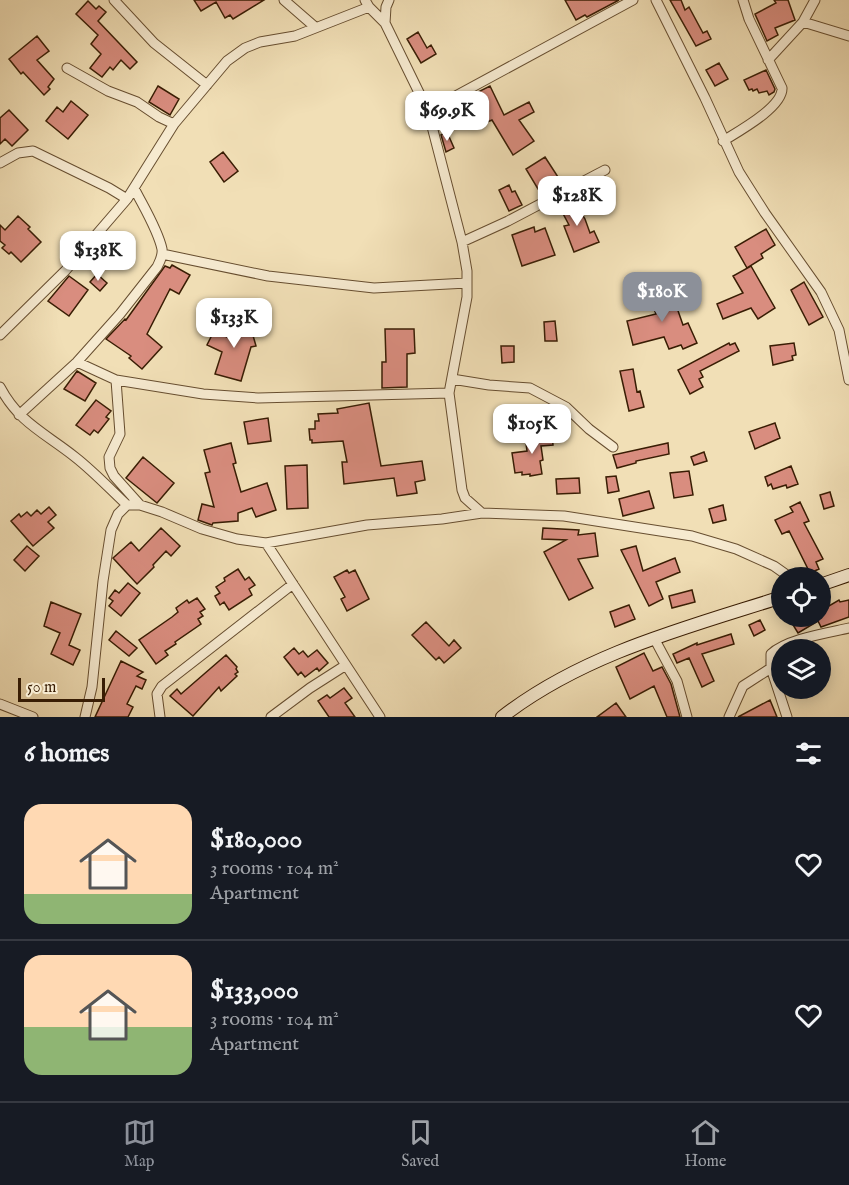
<!DOCTYPE html>
<meta charset="utf-8">
<style>
body{margin:0;font-family:"IM FELL English",serif;background:#242831;color:#f1f3f6;height:100vh;display:flex;flex-direction:column;font-size:22px;white-space:nowrap}
*{box-sizing:border-box;margin:0}
p{font-size:20px;color:#9ea1a6}
.icon{flex:none;width:33px;height:33px;fill:none;stroke:currentColor;stroke-width:2;stroke-linecap:round;stroke-linejoin:round}
.map{position:relative;height:717px;overflow:hidden}
.sheet{display:flex;flex-direction:column;background:#171b24;flex:1}
.sheet>*{flex:none}
.controls{position:absolute;left:771px;top:567px;display:grid;gap:12px}
.controls a{display:grid;place-items:center;width:60px;height:60px;border-radius:50%;background:#171b24;box-shadow:0 3px 15px #0003;font-size:30px}
.scale{position:absolute;left:18px;bottom:15px;width:87px;box-sizing:border-box;padding-left:6px;border:3px solid #391d04;border-top:0;font-size:16px;line-height:21px;white-space:nowrap;color:#391d04;-webkit-text-stroke:4px #f6ead0;paint-order:stroke}
.price{position:absolute;translate:-50% -51px;padding:0 14px;border-radius:12px;background:#fff;color:#222;font-size:20px;line-height:39px;filter:drop-shadow(0 2px 3px #0008)}
.price::after{content:'';position:absolute;left:50%;top:36px;width:18px;height:14px;margin-left:-9px;background:inherit;clip-path:polygon(0 0,100% 0,50% 100%)}
.price.selected{background:#8c9099;color:#fff}
ul{padding:0;list-style:none}
li{display:flex;align-items:center;gap:18px;height:150px;padding:0 24px}
li+li{border-top:2px solid #363941}
li span{display:grid;place-items:center;flex:none;width:168px;height:120px;border-radius:18px;color:#555}
li>.icon{margin-inline-start:auto}
span .icon{width:72px;height:72px;fill:#fffc;stroke-width:1}
li b{font-size:26px}
h2{display:flex;justify-content:space-between;align-items:center;height:72px;padding:0 24px;font-size:26px}
.tab-bar{display:flex;justify-content:space-around;align-items:center;height:84px;border-top:2px solid #363941;background:#171b24;font-size:16px;color:#9ea1a6}
.tab-bar a{display:grid;justify-items:center;gap:3px}
.tab-bar .selected{color:#8c9099}
.map>svg:first-child{display:block}
</style>
<div class="map">
<svg width="849" height="717" viewBox="0 0 849 717">
<rect width="100%" height="100%" fill="#f1dfb6"/>
<filter id="stains"><feTurbulence type="fractalNoise" baseFrequency=".00333" numOctaves="4"/><feColorMatrix values="0 0 0 0 .2 0 0 0 0 .09 0 0 0 0 .02 0 0 0 .5 -.17"/></filter>
<radialGradient id="worn" r=".72"><stop offset=".6" stop-color="#630" stop-opacity="0"/><stop offset="1" stop-color="#630" stop-opacity=".3"/></radialGradient>
<path fill="#d98d7f" stroke="#391d04" stroke-width="1.5" d="M194 0H264L233 19 230 15 225 18 216 2 201 11Z
M565 0H619L587 17 585 15 576 20Z
M670 0H681L685 10 689 7 703 33 707 31 711 39 696 46Z
M774 0H788L795 20 775 28 778 35 767 41 755 14 776 3Z
M88 1 96 9 99 6 106 12 98 21 137 62 130 69 121 60 113 70 110 67 102 77 90 68 101 54 91 44 98 35 76 14Z
M418 32 427 48 431 45 436 54 421 63 407 39Z
M37 36 49 51 37 60 54 79 48 87 50 89 44 95 23 72 21 74 9 59Z
M719 63 728 79 715 86 706 70Z
M766 70 775 89 774 92 769 95 767 91 759 93 757 89 753 91 752 89 749 90 744 80Z
M158 86 179 99 170 115 149 102Z
M490 86 504 115 529 102 534 112 519 120 534 141 513 155 492 120 485 123 482 118 475 122 467 106 481 99 478 92Z
M71 101 88 115 68 139 46 121 57 107 63 112Z
M9 110 28 130 12 146 5 139 0 144V118Z
M447 132 454 148 446 152 441 135Z
M223 152 238 171 224 182 210 162Z
M545 157 558 177 538 189 526 169Z
M509 185 512 192 515 191 522 205 509 211 499 190Z
M573 199 585 219 590 233 594 231 599 242 574 252 564 226 569 225 559 206Z
M18 216 30 227 28 229 41 242 21 262 11 252 9 254 2 248 5 245 0 241V225L5 230Z
M534 227 535 232 545 228 555 255 522 266 512 235Z
M766 229 775 245 761 254 763 258 747 268 735 247Z
M172 265 190 275 179 294 170 289 147 334 162 347 142 369 129 358 131 356 106 339 125 319 126 320 165 266 170 268Z
M751 266 775 308 758 319 751 308 723 319 717 304 743 293 733 276Z
M97 274 107 283 100 291 90 282Z
M69 276 88 290 69 316 48 301Z
M804 282 823 317 809 325 791 290Z
M669 285 683 325 688 323 697 343 683 349 681 345 669 349 664 337 633 345 627 321 656 314 648 292Z
M248 318 256 346 251 347 241 381 215 374 222 352 207 345 214 331 231 339 227 323Z
M555 321 557 341H545L544 322Z
M385 329H414L415 353 407 354V387L382 388V362H386Z
M729 343 730 345 735 343 739 351 700 371 703 377 699 379 703 387 690 394 678 370Z
M794 343 796 355 792 356 793 360 773 365 770 346Z
M501 346H514V362L502 363Z
M633 369 637 392 640 391 644 407 629 411 620 371Z
M77 371 96 383 85 401 64 389Z
M96 400 111 411 106 417 109 419 98 433 94 430 90 435 76 425Z
M369 403 381 466 422 461 425 480 415 482 417 493 397 496 394 478 344 484 342 462H347L343 441 312 443V440H310L309 429H315V421H319L318 414 338 413 337 409Z
M268 418 271 441 248 444 244 422Z
M775 423 780 438 755 449 749 432Z
M552 433 553 445 541 446 543 460 540 461 542 474 530 476V474L522 475V472L515 473 512 453 527 451 525 436Z
M231 443 236 463 233 464 241 492 267 483 276 510 256 517 252 508 238 513V521L213 523 212 525 198 520 202 504 214 507 205 473 210 472 204 450Z
M668 443 669 454 636 461V463L617 468 613 455Z
M704 452 707 461 694 465 691 457Z
M143 457 174 483 157 503 126 478Z
M307 465 308 508 287 509 285 466Z
M791 466 798 484 787 488 786 485 773 489 771 484 768 486 765 477Z
M689 471 693 495 674 498 670 473Z
M616 476 619 491 608 493 606 477Z
M579 478 580 493 557 494 556 479Z
M649 491 654 508 623 516 619 499Z
M830 492 834 506 824 509 820 495Z
M800 502 809 521 804 523 823 559 816 562 819 569 810 573 789 531 782 534 775 520 793 512 790 507Z
M723 505 726 520 713 523 709 509Z
M49 507 56 515 48 522 54 528 33 546 11 521 19 514 21 517 27 512 31 516 37 510 41 514Z
M161 528 180 546 171 556 166 551 153 565 154 567 137 584 113 558 131 542 139 551Z
M543 528 579 530 578 535 595 533 598 556 578 559 593 588 569 600 544 552 566 540 542 539Z
M27 546 39 556 25 571 14 560Z
M636 546 643 571 675 558 680 572 656 582 663 599 649 606 621 550Z
M238 569 245 580 249 577 255 585 249 589 252 595 229 610 224 602 220 605 215 596 220 593 216 587 225 581 224 578Z
M347 570 349 573 355 570 369 599 347 611 341 599 345 597 334 577Z
M128 583 140 593 121 616 109 606 113 601 109 598 115 590 119 593Z
M692 590 695 602 672 608 669 596Z
M197 598 205 609 200 612 203 616 198 619 201 624 175 642 176 644 165 651 168 655 156 664 139 640 172 617 178 612 176 608 187 600 189 603Z
M839 600 840 602 849 600V617L821 627 818 621 798 633 790 620 796 616H820V608L828 604 829 606Z
M51 602 81 614 69 645 80 650 73 665 51 654 60 633 44 626Z
M629 605 635 619 615 627 610 612Z
M760 620 765 630 754 636 749 625Z
M426 622 449 646 454 640 461 648 444 663 439 657 436 660 412 635Z
M116 631 137 648 129 656 109 640Z
M731 634 734 644 702 654 714 681 702 687 689 658 677 663 673 654 697 643V645Z
M294 648 299 654 303 651 308 657 317 650 328 663 319 671 317 668 305 677 301 672 298 675 284 657Z
M644 653 653 671 662 667 671 684 680 717H667L654 686 630 699 616 667Z
M226 655 237 667 236 669 238 672 235 674 237 676 221 691 219 687 193 716 170 696 177 689 181 694Z
M121 661 143 672 137 676 146 680 142 689 136 686 127 704 133 707 128 717H95Z
M344 688 352 698 345 703 355 717H329L318 701 327 695 330 698Z
M770 700 777 717H738Z
M616 703 626 717H597Z"/>
<g fill="none" stroke-linecap="round" stroke-linejoin="round">
<g stroke="#674e30" stroke-width="11">
<path id="street" d="M114 0 154 43 207 85
M284 0 315 27
M365 0 369 7 385 23
M389 0 386 7 385 23 428 111 462 242 467 271V297L449 393 462 490 465 498 482 513
M656 0 705 98 739 172 765 213 821 292 839 330 849 380
M803 22 849 36
M768 60 803 22 815 0
M67 68 108 91 137 102 159 117 174 124
M428 111 633 0
M723 141C739 131 783 107 782 88L749 19 743 0
M0 163 18 153 33 151 109 188 127 199
M462 242 508 221 605 170
M162 254 268 276 374 288 467 283
M0 335 65 271 127 199 174 124 227 61 245 48 260 42 295 36 369 7
M77 362 116 380 203 394 258 398 449 393
M452 379 489 385 530 388 566 407 589 429 613 447
M116 380 120 434 109 457 110 468 114 476 140 505
M0 387C19 423 45 433 75 457 93 471 110 489 127 505
M19 415 77 362 120 314 157 267C160 261 163 256 162 249 158 230 143 206 134 188
M266 543 380 717
M654 638 677 681 687 717
M0 704 33 717
M85 717 92 687 103 581 111 530 118 514 127 505H140L162 512 202 529 237 539 266 543 367 525 442 519 482 513 564 516 692 536 736 549 774 566 791 578
M160 717 157 694 162 686 293 584
M271 717 310 688 346 665
M729 717 743 686 771 668
M787 717 771 668V654C787 639 827 633 849 628"/>
</g>
<g stroke="#391d04" stroke-width="14">
<path id="secondary" d="M820 585 849 575
M502 717C583 654 685 628 782 597"/>
</g>
<use href="#street" stroke="#f6ead0" stroke-width="9"/>
<use href="#secondary" stroke="#f6ead0" stroke-width="12"/>
</g>
<rect width="100%" height="100%" filter="url(#stains)"/>
<rect width="100%" height="100%" fill="url(#worn)"/>
</svg>
<div class="controls">
<a><svg class="icon" aria-label="locate" viewBox="0 0 24 24"><circle cx="12" cy="12" r="6"/><path d="M12 2v4M12 18v4M2 12h4M18 12h4"/></svg></a>
<a><svg class="icon" aria-label="layers" viewBox="0 0 24 24"><path d="M12 4l9 5-9 5-9-5zM3 14l9 5 9-5"/></svg></a>
</div>
<div class="scale">50 m</div>
<b class="price" style="left:447px;top:142px">$69.9K</b>
<b class="price" style="left:577px;top:227px">$128K</b>
<b class="price" style="left:98px;top:282px">$138K</b>
<b class="price selected" style="left:662px;top:323px">$180K</b>
<b class="price" style="left:234px;top:349px">$133K</b>
<b class="price" style="left:532px;top:455px">$105K</b>
</div>
<section class="sheet">
<h2>6 homes<svg class="icon" aria-label="filters" viewBox="0 0 24 24"><path d="M4 7h16M4 17h16"/><circle cx="9" cy="7" r="2"/><circle cx="15" cy="17" r="2"/></svg></h2>
<ul>
<li><span style="background:linear-gradient(#ffd9b3 75%,#8fb573 0)"><svg class="icon" aria-label="home" viewBox="0 0 24 24"><path d="M3 11l9-7 9 7M6 9v11h12V9"/></svg></span><div><b>$180,000</b><p>3 rooms · 104 m²</p><p>Apartment</p></div><svg class="icon" aria-label="heart" viewBox="0 0 24 24"><path d="M12 20l-8-8c-3-5 5-10 8-4 3-6 11-1 8 4z"/></svg></li>
<li><span style="background:linear-gradient(#ffd9b3 60%,#8fb573 0)"><svg class="icon" aria-label="home" viewBox="0 0 24 24"><path d="M3 11l9-7 9 7M6 9v11h12V9"/></svg></span><div><b>$133,000</b><p>3 rooms · 104 m²</p><p>Apartment</p></div><svg class="icon" aria-label="heart" viewBox="0 0 24 24"><path d="M12 20l-8-8c-3-5 5-10 8-4 3-6 11-1 8 4z"/></svg></li>
</ul>
</section>
<nav class="tab-bar">
<a class="selected"><svg class="icon" aria-label="map" viewBox="0 0 24 24"><path d="M3 6l6-2 6 2 6-2v14l-6 2-6-2-6 2zM9 4v14M15 6v14"/></svg>Map</a>
<a><svg class="icon" aria-label="saved" viewBox="0 0 24 24"><path d="M7 4h10v16l-5-4-5 4z"/></svg>Saved</a>
<a><svg class="icon" aria-label="home" viewBox="0 0 24 24"><path d="M3 11l9-7 9 7M6 9v11h12V9"/></svg>Home</a>
</nav>
